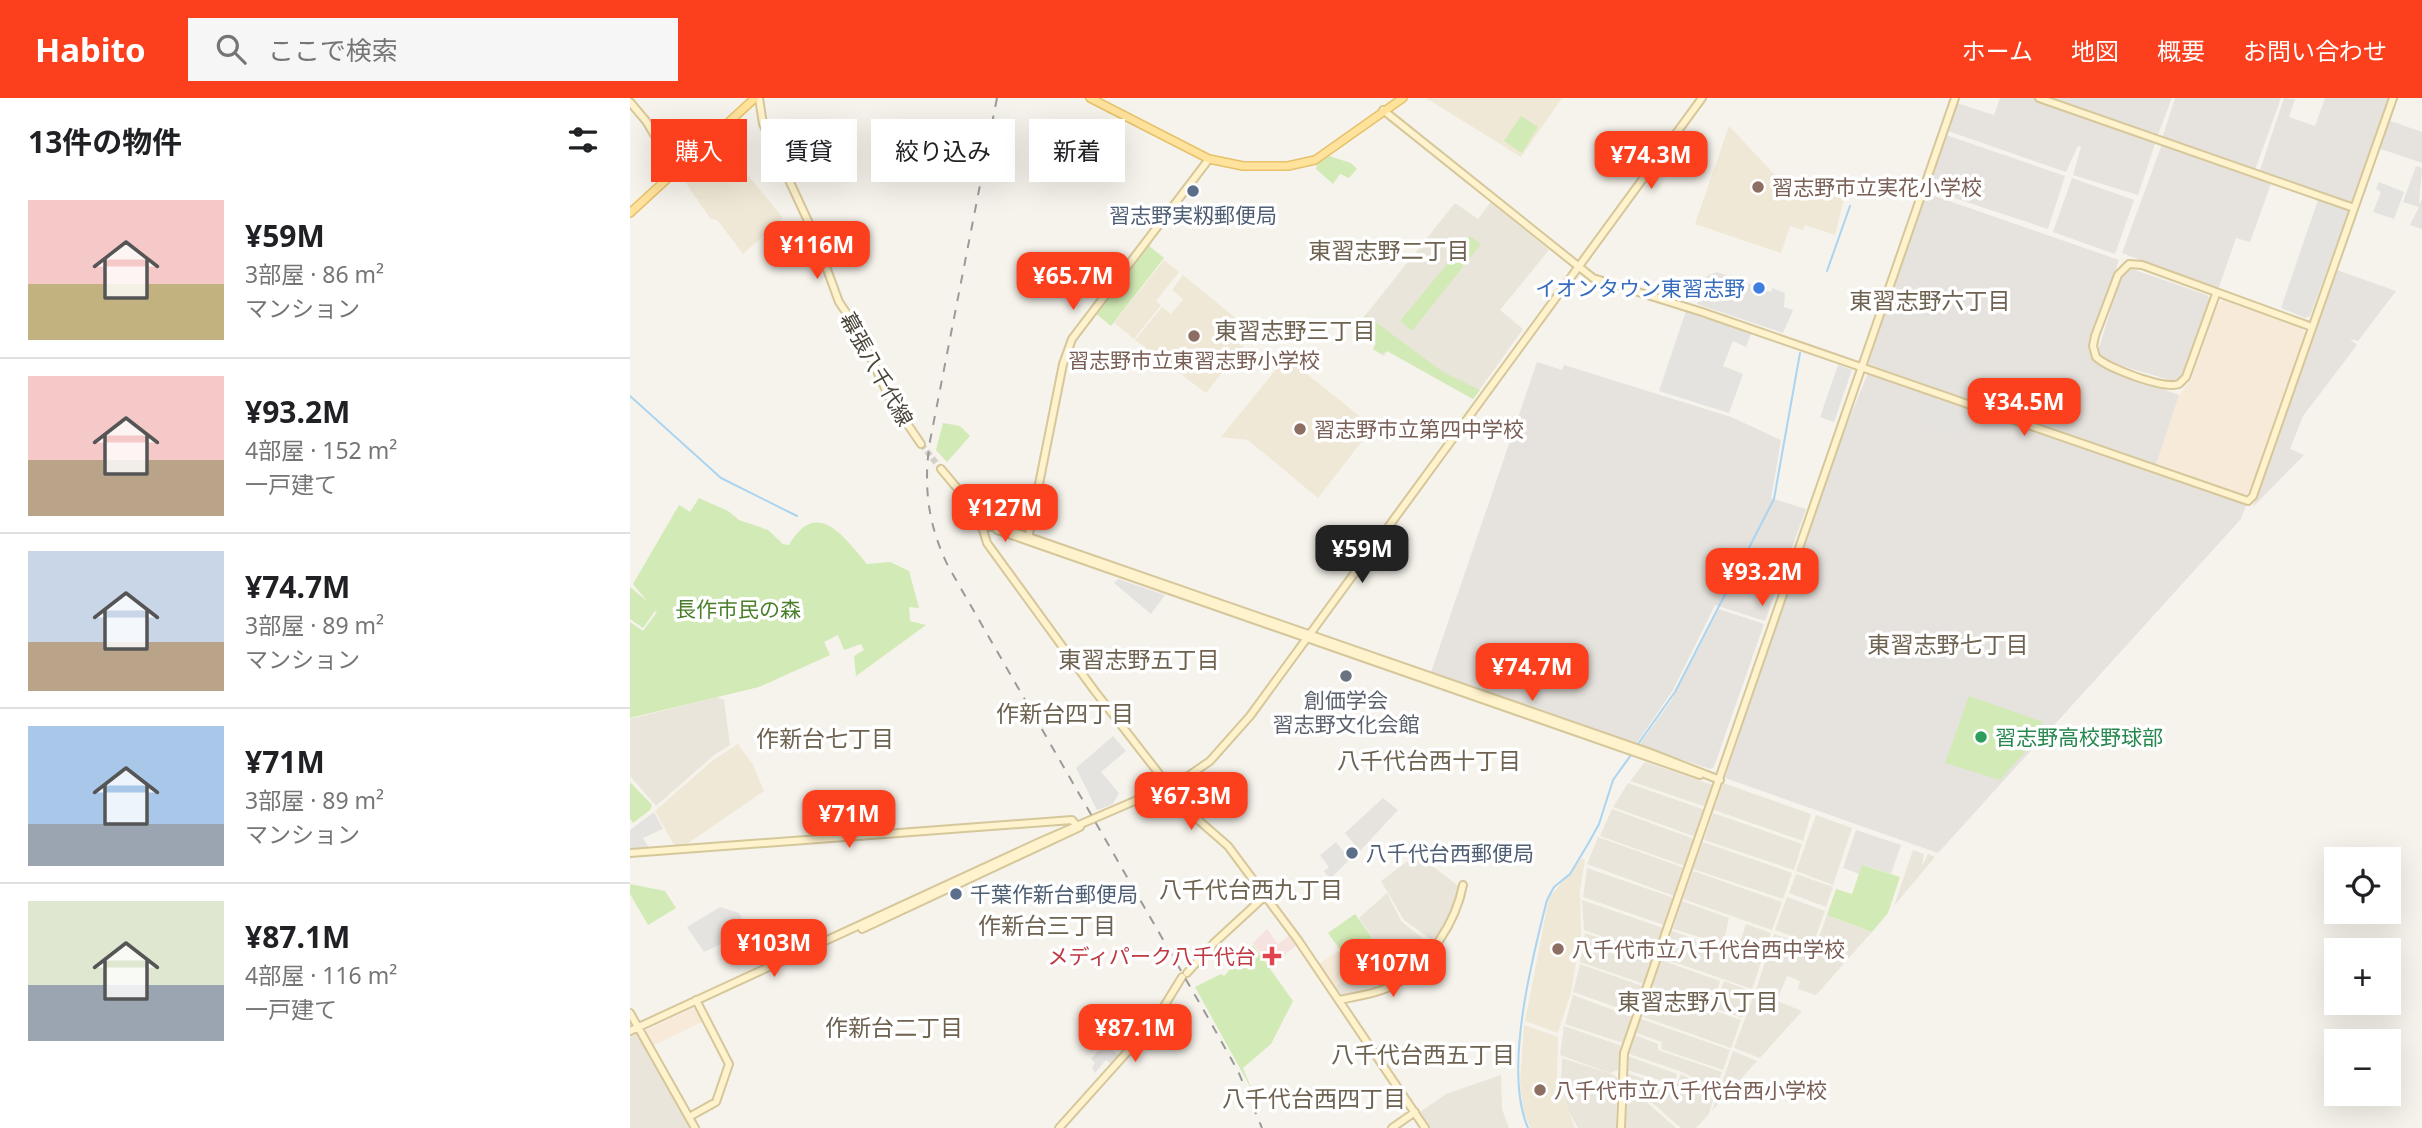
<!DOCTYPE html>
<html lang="ja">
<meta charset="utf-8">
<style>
body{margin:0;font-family:"Noto Sans","Noto Sans JP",sans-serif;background:#f6f6f6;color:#202124;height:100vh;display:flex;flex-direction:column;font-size:26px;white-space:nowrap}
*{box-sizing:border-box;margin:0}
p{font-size:23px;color:#757577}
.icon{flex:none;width:38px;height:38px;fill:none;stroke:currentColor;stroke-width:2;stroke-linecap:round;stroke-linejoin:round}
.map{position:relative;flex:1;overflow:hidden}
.details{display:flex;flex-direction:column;background:#fff;width:630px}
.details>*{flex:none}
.hud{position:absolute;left:21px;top:21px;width:665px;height:63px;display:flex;gap:14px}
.buttons{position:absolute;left:1694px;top:749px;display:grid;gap:14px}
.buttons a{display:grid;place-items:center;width:77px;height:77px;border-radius:0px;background:#fff;box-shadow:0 7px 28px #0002;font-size:35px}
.price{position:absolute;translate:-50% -60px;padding:0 16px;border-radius:14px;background:#fc3f1d;color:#fff;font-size:23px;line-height:46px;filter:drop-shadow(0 2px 4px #0008)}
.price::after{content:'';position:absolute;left:50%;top:42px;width:21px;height:16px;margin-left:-10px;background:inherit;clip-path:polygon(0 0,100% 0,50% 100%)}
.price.active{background:#222;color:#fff}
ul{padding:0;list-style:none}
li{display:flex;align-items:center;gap:21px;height:175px;padding:0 28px}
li+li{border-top:2px solid #e0e0e0}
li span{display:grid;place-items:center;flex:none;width:196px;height:140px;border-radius:0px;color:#555}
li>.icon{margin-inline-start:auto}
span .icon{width:84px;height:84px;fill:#fffc;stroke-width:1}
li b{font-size:30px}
h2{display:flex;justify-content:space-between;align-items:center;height:84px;padding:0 28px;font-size:30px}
.pill{padding:0 24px;border-radius:0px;background:#fff;box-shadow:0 7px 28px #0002;font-size:24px;line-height:63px}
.pill.active{background:#fc3f1d;color:#fff}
header{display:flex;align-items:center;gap:42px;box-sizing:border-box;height:98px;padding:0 35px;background:#fc3f1d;color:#fff}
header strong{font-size:33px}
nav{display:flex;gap:38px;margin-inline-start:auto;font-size:24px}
.search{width:490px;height:63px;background:#f6f6f6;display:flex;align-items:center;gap:18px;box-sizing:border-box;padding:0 24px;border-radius:0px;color:#757577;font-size:26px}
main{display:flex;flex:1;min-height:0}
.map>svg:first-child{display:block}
</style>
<header>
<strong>Habito</strong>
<div class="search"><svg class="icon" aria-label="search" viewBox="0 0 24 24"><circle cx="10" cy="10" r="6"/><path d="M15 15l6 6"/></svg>ここで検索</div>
<nav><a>ホーム</a><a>地図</a><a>概要</a><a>お問い合わせ</a></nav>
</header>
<main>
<section class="details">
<h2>13件の物件<svg class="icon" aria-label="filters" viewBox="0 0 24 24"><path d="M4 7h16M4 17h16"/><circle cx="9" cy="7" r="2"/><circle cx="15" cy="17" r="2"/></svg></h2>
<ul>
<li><span style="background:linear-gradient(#f6c9c9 60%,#c2b280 0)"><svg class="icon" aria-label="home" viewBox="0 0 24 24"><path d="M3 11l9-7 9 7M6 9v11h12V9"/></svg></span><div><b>¥59M</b><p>3部屋 · 86 m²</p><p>マンション</p></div></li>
<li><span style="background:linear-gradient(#f6c9c9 60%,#b9a48a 0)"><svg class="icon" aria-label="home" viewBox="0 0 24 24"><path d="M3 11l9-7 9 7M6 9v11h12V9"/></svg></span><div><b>¥93.2M</b><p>4部屋 · 152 m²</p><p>一戸建て</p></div></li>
<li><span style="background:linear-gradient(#c9d6e8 65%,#b9a48a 0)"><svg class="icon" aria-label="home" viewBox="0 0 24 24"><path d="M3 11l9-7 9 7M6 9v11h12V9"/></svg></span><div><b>¥74.7M</b><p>3部屋 · 89 m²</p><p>マンション</p></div></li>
<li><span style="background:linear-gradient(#a9c7e8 70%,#9aa5b1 0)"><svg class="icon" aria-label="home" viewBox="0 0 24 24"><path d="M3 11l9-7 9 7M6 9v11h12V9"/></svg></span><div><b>¥71M</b><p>3部屋 · 89 m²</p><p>マンション</p></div></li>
<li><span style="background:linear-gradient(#dfe7d0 60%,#9aa5b1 0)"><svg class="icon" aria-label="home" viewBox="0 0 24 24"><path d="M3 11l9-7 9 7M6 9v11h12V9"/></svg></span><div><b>¥87.1M</b><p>4部屋 · 116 m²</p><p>一戸建て</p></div></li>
</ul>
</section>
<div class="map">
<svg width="1792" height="1030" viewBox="0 0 1792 1030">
<rect width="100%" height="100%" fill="#f6f3ec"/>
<path fill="#eae5da" d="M861 104 919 152 870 212 893 231 843 301 757 253 754 258 743 251 746 246 731 236 735 228 730 224 825 105 848 121Z
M87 599 94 602 100 647 84 657 26 708 0 678V621Z
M1015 664 1083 687 1076 709 1000 683Z
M998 685 1075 712 1066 739 983 709Z
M1093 685 1181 716 1173 743 1084 712Z
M982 711 1064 741 1055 768 970 738Z
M1083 715 1172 746 1164 772 1074 742Z
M1186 717 1222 730 1203 787 1166 773Z
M968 739 1054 770 1044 798 957 766Z
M1073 744 1162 775 1153 801 1063 771Z
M1283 752 1294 756 1292 768 1298 756 1305 759 1264 808Z
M787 756 831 790 809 839 802 842 774 822 751 783Z
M957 770 1044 800 1034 827 953 799Z
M1063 773 1152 804 1142 832 1053 801Z
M1166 776 1203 789 1196 809 1159 795Z
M757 795 771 823 801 847 760 885 713 898 705 888 755 857 729 820Z
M1157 799 1195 813 1183 846 1145 832Z
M952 802 1033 830 1024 857 954 832Z
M1052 803 1099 820 1093 846 1043 831Z
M1197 817 1242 834 1186 897 1168 891 1170 883 1157 878 1148 900 1126 892 1144 836 1185 850Z
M1116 826 1141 835 1132 862 1107 853Z
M1042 833 1131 864 1122 891 1032 860Z
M955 835 1023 859 1014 886 950 864Z
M1031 862 1090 883 1082 909 1022 888Z
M950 866 1012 888 1003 915 943 894Z
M1094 883 1121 893 1112 920 1084 910Z
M1021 891 1111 922 1101 950 1011 918Z
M1125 894 1172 913 1130 960 1104 950Z
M943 897 1002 919 993 945 935 926Z
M1011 921 1100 952 1093 972 1031 951 1032 944 1006 935Z
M0 924 49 1006 62 1030H0Z
M934 928 992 948 988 972 980 975 930 957Z
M1005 937 1028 946V952L1092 974 1086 991 1050 973 999 956Z
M1103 953 1127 963 1082 1013Z
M998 958 1047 976 1044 986 996 972Z
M932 960 982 976 987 979V984L931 986Z
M997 975 1062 998 1063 995 1046 989 1051 976 1085 994 1079 1016 1066 1030H1051L996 982Z
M871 977 872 1011 879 1030H800L790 1014 816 996Z
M965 985 987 987 986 1030H948L937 1010 932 988Z
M996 986 1046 1030H995Z"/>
<path fill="#f7ead8" d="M1595 202 1671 229 1676 236 1621 394 1614 397 1526 367 1549 297 1561 282 1588 205Z
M748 848 755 857 704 888 689 866 710 852 721 867Z
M64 910 74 923 24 947 16 932Z"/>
<path fill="#e6e2dd" d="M1370 0H1404L1526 43 1508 97 1443 77 1451 49 1448 48 1436 74 1318 33 1327 5 1364 17Z
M1417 0H1542L1527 39Z
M1545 0H1651L1625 72 1532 41Z
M1654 0 1665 1 1659 19 1685 28 1695 0H1760L1721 105 1629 75Z
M1758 22 1792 34V65L1748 50Z
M1316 37 1435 78 1418 131 1297 91Z
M1532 46 1642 83 1620 144 1606 140 1588 192 1492 155Z
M1442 80 1504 102 1485 156 1423 134Z
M1296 95 1489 162 1459 252 1464 263 1470 268 1549 297 1526 367 1238 266Z
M1502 171 1577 197 1581 203 1553 277 1547 284 1492 268 1473 260 1468 253 1488 188 1495 175Z
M1707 172 1766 193 1728 243 1720 241 1727 247 1673 318 1660 351 1674 357 1623 409Z
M907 264 932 272 934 267 1101 319 1151 342 1141 400 1176 411 1135 523 1085 507 1043 592 1006 646 801 574Z
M1238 275 1616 407 1611 421 1308 755 1095 680 1204 358Z
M1089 511 1134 526 1084 669 1080 671 1009 647 1041 603Z
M753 700 768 712 730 753 715 735Z
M1226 732 1271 747 1261 776 1233 767 1229 776 1213 770Z"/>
<path fill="#efe8d6" d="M796 0H932L891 59Z
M1099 28 1144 76 1214 101 1205 137 1175 127 1173 132 1160 128 1151 155 1065 126Z
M87 39 153 120 113 156 88 123 80 120 49 75Z
M534 162 549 174 526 203 531 207 504 241 484 225Z
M553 177 624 235 576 295 505 242 532 209 541 216 553 201 542 192Z
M656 259 743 329 688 400 618 342 591 339Z
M108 646 123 667 134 693 54 748 45 749 25 713 82 663Z
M952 760 955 762 950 792 951 835 941 895 928 935 895 923 919 800Z
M894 927 928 939 927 981 945 1030H900L893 1012 890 984Z"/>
<path fill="#f6e3e0" d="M637 831 648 846 659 838 666 848 639 868 623 845Z"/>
<path fill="#d2eab5" d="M891 18 908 29 892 55 874 43Z
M699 58 721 65 727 71 719 80 710 76 703 86 686 71 687 66Z
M840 138 851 146 782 233 770 223Z
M518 147 534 160 481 228 465 215Z
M736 217 813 274 850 292 843 301 757 253 751 256 743 251 746 245 731 236 735 228 730 224Z
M313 325 330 328 340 338 317 364 306 352Z
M69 400 98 413 109 422 138 432 153 446 159 447C187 399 214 439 237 466L260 464 279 473 289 510 279 509 280 523 296 527 226 578 224 558 234 552 231 546 214 552 208 537 194 544 200 557 129 589 0 620V524L13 533 27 514 25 513 13 530 0 521V489L17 503 3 486 49 407 60 414Z
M1339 598 1413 624 1412 635 1370 682 1315 665Z
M0 684 22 707 20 712 3 725 0 721Z
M1232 767 1270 779 1258 815 1242 834 1197 817 1206 791 1222 796Z
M0 786 35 793 46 810 18 827 0 796Z
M725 816 748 848 721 867 698 835Z
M623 847 663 903 641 946 613 970 622 992 565 889 591 876 594 878Z"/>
<path fill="#e5e3e0" d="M1786 68 1792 70 1789 106 1792 101V131L1780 127 1789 109 1773 104Z
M1749 84 1774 94 1764 121 1743 114 1751 94 1746 91Z
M1689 99 1719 113 1680 218 1675 220 1651 210Z
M1087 174 1141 194 1142 190 1155 195 1154 209 1163 212 1153 235 1067 206 1077 178Z
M1056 213 1121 236 1116 249 1103 243 1093 268 1113 276 1099 315 1029 293Z
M1208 267 1222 272 1204 324 1190 319Z
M1296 296 1338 311 1328 339 1286 325Z
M488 481 535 497 521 516 484 485Z
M483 638 496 653 471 674 489 695 483 706 467 712 446 670Z
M24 714 33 731 13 740 20 752H0V732Z
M706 744 720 761 700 781 694 773 699 769 690 757Z
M90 809 109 815 119 833 74 854 57 829Z
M476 922 496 937 488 947 481 941 477 947 488 957 493 953 495 955 483 968 476 962 465 975 462 969 465 965 461 961 479 940 469 931Z"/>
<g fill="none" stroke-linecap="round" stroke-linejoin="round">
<path stroke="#a9d4f2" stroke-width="2" d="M1197 173 1220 108
M0 298 91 380 167 418
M1008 646 1045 594 1144 401 1170 255
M898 1030C873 973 902 861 917 802L924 789 940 776 958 746 969 726 983 682 1001 657"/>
<path stroke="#d4d0c8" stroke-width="6" stroke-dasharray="6 3" stroke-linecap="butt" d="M291 346 311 371"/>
<g stroke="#d6c79b" stroke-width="10">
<path id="secondary" d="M129 0 133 26 184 136 209 204 228 232 259 299 291 346
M1409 0 1724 110
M0 4 16 23 46 73
M753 12 963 180 1072 214 1618 403 1623 398 1763 0
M1586 196 1556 279 1549 286C1535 292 1477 270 1466 259L1463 248 1465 238 1488 177 1499 166 1512 167 1682 229
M311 371 348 415 357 445 464 592 558 713 598 748 668 842 795 1030
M351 429H370L1018 654 1090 682
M367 432 1070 677
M398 441 433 266 442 241 579 61
M0 755 442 722 447 728
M232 831 450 729
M557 875 584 845 635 798
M709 902C728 898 751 895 767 885 799 865 826 824 833 787
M0 915 65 1030
M0 933 414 742 551 683 580 663 620 618 1072 0
M59 1019 86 1004 99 966 66 902
M429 1030 525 923 552 879
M762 1030 785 1014
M991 1030 994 955 1325 0"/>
</g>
<g stroke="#e6c16a" stroke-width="10">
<path id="primary" d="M460 0 579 61 613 68H658L685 62 773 0
M0 115 125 0"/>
</g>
<use href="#secondary" stroke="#fff3cd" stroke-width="6"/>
<use href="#primary" stroke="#ffe39c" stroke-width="7"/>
<path stroke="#9a9a9a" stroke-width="2" stroke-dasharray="9 9" stroke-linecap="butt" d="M367 0 300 343C293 388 298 427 318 468L577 918 608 973 632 1030"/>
</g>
<g fill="#8d6e63" stroke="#fff" stroke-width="2.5">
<circle cx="1128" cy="89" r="7"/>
<circle cx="564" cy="238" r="7"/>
<circle cx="670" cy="331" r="7"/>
<circle cx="928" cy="851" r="7"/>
<circle cx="910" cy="992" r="7"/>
</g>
<g fill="#5c6f8a" stroke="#fff" stroke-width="2.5">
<circle cx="563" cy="93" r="7"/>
<circle cx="722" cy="755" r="7"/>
<circle cx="326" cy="796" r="7"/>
</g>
<circle fill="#3f7fe0" stroke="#fff" stroke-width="2.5" cx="1129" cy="190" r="7"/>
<circle fill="#6b7280" stroke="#fff" stroke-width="2.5" cx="716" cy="578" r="7"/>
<circle fill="#2e9e5b" stroke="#fff" stroke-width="2.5" cx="1351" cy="639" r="7"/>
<path fill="#e0444e" stroke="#fff" stroke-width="2.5" d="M638.5 847.5h7v7h7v7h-7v7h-7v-7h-7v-7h7z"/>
<g text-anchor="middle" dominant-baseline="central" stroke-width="7" stroke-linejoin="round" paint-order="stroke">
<g font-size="21" fill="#785e54" stroke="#fff" text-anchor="start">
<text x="1142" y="89">習志野市立実花小学校</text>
<text x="564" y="262" text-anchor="middle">習志野市立東習志野小学校</text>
<text x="684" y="331">習志野市立第四中学校</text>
<text x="942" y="851">八千代市立八千代台西中学校</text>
<text x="924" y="992">八千代市立八千代台西小学校</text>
</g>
<g font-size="21" fill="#4e5e75" stroke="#fff" text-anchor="start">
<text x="563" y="117" text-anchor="middle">習志野実籾郵便局</text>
<text x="736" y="755">八千代台西郵便局</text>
<text x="340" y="796">千葉作新台郵便局</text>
</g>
<g font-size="21" fill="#366cbe" stroke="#fff" text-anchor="end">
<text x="1115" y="190">イオンタウン東習志野</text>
</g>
<g font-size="21" fill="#4b4439" stroke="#fff">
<text transform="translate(247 271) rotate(61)">幕張八千代線</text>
</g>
<g font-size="21" fill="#4a7f2a" stroke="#fff">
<text x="108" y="511">長作市民の森</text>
</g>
<g font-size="21" fill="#5b616d" stroke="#fff">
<text x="716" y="602">創価学会<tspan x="716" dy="24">習志野文化会館</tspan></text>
</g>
<g font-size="21" fill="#27864d" stroke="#fff" text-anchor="start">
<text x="1365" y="639">習志野高校野球部</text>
</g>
<g font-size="21" fill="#be3a42" stroke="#fff" text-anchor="end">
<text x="626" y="858">メディパーク八千代台</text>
</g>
<g font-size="23" fill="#6e6250" stroke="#fff">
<text x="759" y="152">東習志野二丁目</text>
<text x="1300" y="202">東習志野六丁目</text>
<text x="665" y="232">東習志野三丁目</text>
<text x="1318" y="546">東習志野七丁目</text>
<text x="509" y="561">東習志野五丁目</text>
<text x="435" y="615">作新台四丁目</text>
<text x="195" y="640">作新台七丁目</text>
<text x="799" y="662">八千代台西十丁目</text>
<text x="621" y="791">八千代台西九丁目</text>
<text x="417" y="827">作新台三丁目</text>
<text x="1068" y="903">東習志野八丁目</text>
<text x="264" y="929">作新台二丁目</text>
<text x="793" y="956">八千代台西五丁目</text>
<text x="684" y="1000">八千代台西四丁目</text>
</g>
</g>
</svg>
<div class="buttons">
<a><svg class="icon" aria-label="locate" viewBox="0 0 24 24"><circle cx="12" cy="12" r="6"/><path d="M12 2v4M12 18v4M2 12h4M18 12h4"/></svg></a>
<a>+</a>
<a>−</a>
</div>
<b class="price" style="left:1021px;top:93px">¥74.3M</b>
<b class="price" style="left:187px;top:183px">¥116M</b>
<b class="price" style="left:443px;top:214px">¥65.7M</b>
<b class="price" style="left:1394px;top:340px">¥34.5M</b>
<b class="price" style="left:375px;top:446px">¥127M</b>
<b class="price active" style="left:732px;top:487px">¥59M</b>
<b class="price" style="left:1132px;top:510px">¥93.2M</b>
<b class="price" style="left:902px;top:605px">¥74.7M</b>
<b class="price" style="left:561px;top:734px">¥67.3M</b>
<b class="price" style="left:219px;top:752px">¥71M</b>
<b class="price" style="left:144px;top:881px">¥103M</b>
<b class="price" style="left:763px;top:901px">¥107M</b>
<b class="price" style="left:505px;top:966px">¥87.1M</b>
<div class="hud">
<a class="pill active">購入</a>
<a class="pill">賃貸</a>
<a class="pill">絞り込み</a>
<a class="pill">新着</a>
</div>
</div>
</main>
